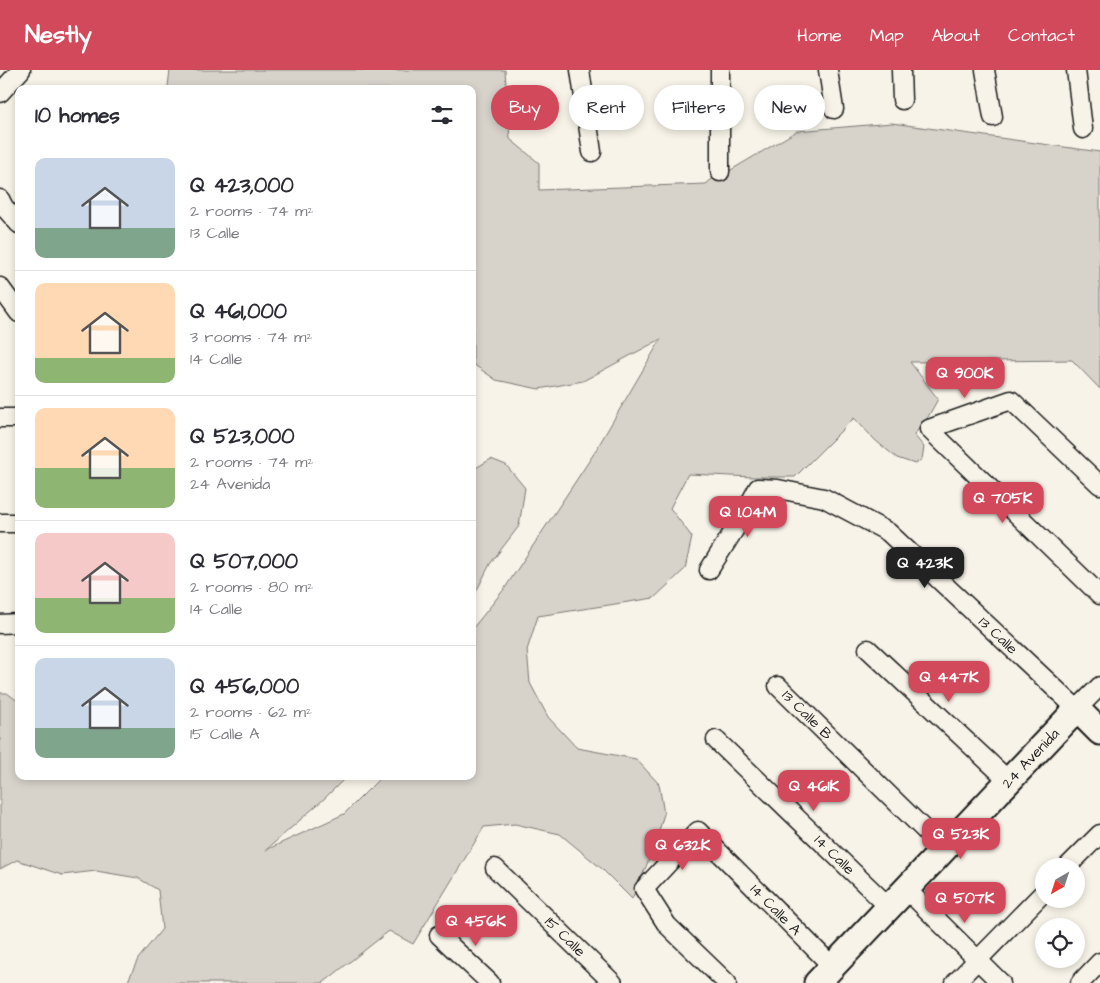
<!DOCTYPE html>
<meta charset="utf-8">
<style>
body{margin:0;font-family:"Architects Daughter",sans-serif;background:#f2f2f3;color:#2b2b33;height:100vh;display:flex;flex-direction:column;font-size:19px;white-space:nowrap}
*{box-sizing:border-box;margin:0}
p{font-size:16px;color:#7c7c81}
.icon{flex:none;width:28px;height:28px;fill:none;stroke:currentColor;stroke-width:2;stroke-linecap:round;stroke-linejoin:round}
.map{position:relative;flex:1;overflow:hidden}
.panel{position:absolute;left:15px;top:15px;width:461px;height:695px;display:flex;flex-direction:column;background:#fff;border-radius:10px;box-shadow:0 2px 8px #0003}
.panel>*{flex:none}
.top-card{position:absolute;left:491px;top:15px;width:475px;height:45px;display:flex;gap:10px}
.needle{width:32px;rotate:219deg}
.fabs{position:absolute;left:1035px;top:788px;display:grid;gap:10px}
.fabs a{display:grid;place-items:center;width:50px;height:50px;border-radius:50%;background:#fff;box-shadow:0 2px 8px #0003;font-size:25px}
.price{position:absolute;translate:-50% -42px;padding:0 11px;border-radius:10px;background:#d1495b;color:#fff;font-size:16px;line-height:32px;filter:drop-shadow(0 1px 2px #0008)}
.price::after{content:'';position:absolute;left:50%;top:30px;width:15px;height:11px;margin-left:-8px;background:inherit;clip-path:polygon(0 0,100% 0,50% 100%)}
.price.active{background:#222;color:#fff}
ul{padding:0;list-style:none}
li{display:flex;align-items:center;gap:15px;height:125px;padding:0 20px}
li+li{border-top:1px solid #e1e1e2}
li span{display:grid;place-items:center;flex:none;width:140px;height:100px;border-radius:10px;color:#555}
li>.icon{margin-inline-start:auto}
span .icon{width:60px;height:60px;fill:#fffc;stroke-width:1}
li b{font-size:21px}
h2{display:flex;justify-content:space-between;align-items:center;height:60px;padding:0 20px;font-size:21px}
.pill{padding:0 18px;border-radius:22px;background:#fff;box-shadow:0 2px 8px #0003;font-size:18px;line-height:45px}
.pill.active{background:#d1495b;color:#fff}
header{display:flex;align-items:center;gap:30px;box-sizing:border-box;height:70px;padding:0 25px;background:#d1495b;color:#fff}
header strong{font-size:24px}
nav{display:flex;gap:28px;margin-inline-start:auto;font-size:18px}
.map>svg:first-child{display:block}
</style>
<header>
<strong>Nestly</strong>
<nav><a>Home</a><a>Map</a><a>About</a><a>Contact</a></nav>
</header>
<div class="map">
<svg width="1100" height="913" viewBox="0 0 1100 913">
<rect width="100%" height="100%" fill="#f7f3e8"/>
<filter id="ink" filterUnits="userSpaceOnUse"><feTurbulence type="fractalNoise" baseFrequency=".02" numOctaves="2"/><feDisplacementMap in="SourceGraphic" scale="10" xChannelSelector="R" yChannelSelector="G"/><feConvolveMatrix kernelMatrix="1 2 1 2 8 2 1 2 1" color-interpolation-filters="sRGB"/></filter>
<g filter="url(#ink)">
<path fill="#d7d3cb" stroke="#7a7874" d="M170 0H505L510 69 539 93V120L706 114 720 102 719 107 797 61 892 53 1100 82V319L1072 290 910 292 938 329 928 347 914 365 924 377 922 389 915 394 897 388 876 371 854 348 795 407H753L688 404 670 438 692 467 685 499 654 528 538 546 527 580 530 613 548 647 577 678 636 689 659 714 664 744 654 778 632 829 601 798 560 764 515 754 484 757 413 874 389 861 323 913H127L138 889 162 859 158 820 138 808 96 801 62 805 17 790 0 799V623H7L19 632V706H347L325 728 266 780 344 744 382 706H472L473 558 505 518 593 385 661 269 583 311 539 319 496 310 473 294 472 19H224L223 18 220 19H170L168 16Z
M491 389 506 395 525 418 519 456 490 494 473 528V403L474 399Z"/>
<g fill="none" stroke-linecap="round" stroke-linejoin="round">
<g stroke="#1c1c1c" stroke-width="21">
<g id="street">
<path d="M580 0 592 82"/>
<path d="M720 0V102"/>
<path d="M828 0 834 39"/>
<path d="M901 0 902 30"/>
<path d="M985 0 993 47"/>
<path d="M1076 0 1083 59"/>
<path d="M0 23 21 0"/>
<path d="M0 129 4 137 19 154"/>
<path d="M0 217 19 243"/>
<path d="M0 348H19"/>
<path d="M1100 415 1011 330 929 359 1100 525"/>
<path d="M0 453H19"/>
<path id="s1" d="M709 500 743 446 758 418 778 419 824 428 888 462 1077 639 1100 616"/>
<path d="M0 554 19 553"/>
<path d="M868 579 1009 711"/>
<path id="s2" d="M778 616 944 779"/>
<path id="s3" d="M716 670 889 837"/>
<path d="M1068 796 1100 764"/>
<path id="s4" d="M495 798 613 913"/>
<path d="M906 819 1001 913"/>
<path d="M439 865 490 913"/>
<path id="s5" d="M727 913 667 855 644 819 698 761 833 897"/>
<path d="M955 913 1044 822"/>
<path d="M1080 913 1100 892"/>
</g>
</g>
<g stroke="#1c1c1c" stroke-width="29">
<g id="secondary">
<path id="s6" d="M817 913 1077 639 1100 662"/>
</g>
</g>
<use href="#street" stroke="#f7f3e8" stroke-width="18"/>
<use href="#secondary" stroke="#f7f3e8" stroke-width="25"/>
</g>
</g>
<g text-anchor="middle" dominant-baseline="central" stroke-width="5" stroke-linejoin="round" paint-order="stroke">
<g font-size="15" fill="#1c1c1c" stroke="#f7f3e8">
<text stroke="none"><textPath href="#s1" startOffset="386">13 Calle</textPath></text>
<text stroke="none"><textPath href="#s2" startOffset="41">13 Calle B</textPath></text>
<text stroke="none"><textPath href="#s6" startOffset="310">24 Avenida</textPath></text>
<text stroke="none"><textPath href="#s3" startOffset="165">14 Calle</textPath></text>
<text stroke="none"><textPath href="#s5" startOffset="316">14 Calle A</textPath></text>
<text stroke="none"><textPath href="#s4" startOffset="98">15 Calle</textPath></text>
</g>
</g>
</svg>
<div class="fabs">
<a><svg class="needle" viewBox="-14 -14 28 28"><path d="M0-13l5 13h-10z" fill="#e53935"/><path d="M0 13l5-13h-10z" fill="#7c7c81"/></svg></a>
<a><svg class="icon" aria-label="locate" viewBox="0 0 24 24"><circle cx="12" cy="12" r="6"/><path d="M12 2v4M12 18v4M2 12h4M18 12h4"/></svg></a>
</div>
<b class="price" style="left:965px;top:329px">Q 900K</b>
<b class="price" style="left:1003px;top:454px">Q 705K</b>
<b class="price" style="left:748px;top:468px">Q 1.04M</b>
<b class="price active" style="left:925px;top:519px">Q 423K</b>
<b class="price" style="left:949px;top:633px">Q 447K</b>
<b class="price" style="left:814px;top:742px">Q 461K</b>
<b class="price" style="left:961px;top:790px">Q 523K</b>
<b class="price" style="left:683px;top:801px">Q 632K</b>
<b class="price" style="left:965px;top:854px">Q 507K</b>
<b class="price" style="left:476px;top:877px">Q 456K</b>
<div class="top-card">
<a class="pill active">Buy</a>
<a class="pill">Rent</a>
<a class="pill">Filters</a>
<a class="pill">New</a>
</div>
<section class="panel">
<h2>10 homes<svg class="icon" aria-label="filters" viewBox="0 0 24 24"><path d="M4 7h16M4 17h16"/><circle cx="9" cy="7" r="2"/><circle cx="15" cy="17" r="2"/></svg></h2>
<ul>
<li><span style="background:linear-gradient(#c9d6e8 70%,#7fa58c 0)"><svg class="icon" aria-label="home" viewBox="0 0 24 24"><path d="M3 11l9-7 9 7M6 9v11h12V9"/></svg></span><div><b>Q 423,000</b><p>2 rooms · 74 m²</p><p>13 Calle</p></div></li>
<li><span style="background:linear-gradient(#ffd9b3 75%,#8fb573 0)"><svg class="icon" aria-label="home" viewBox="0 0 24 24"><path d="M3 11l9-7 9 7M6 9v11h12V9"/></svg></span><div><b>Q 461,000</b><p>3 rooms · 74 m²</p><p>14 Calle</p></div></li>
<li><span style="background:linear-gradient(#ffd9b3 60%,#8fb573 0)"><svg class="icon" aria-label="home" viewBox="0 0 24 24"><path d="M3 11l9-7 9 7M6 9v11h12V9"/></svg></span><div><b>Q 523,000</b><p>2 rooms · 74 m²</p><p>24 Avenida</p></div></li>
<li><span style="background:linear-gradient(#f6c9c9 65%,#8fb573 0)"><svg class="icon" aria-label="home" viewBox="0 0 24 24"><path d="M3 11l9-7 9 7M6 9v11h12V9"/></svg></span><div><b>Q 507,000</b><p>2 rooms · 80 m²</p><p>14 Calle</p></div></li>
<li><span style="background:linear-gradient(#c9d6e8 70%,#7fa58c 0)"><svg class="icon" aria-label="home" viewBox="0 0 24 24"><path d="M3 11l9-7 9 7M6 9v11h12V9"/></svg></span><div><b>Q 456,000</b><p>2 rooms · 62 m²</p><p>15 Calle A</p></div></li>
</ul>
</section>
</div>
